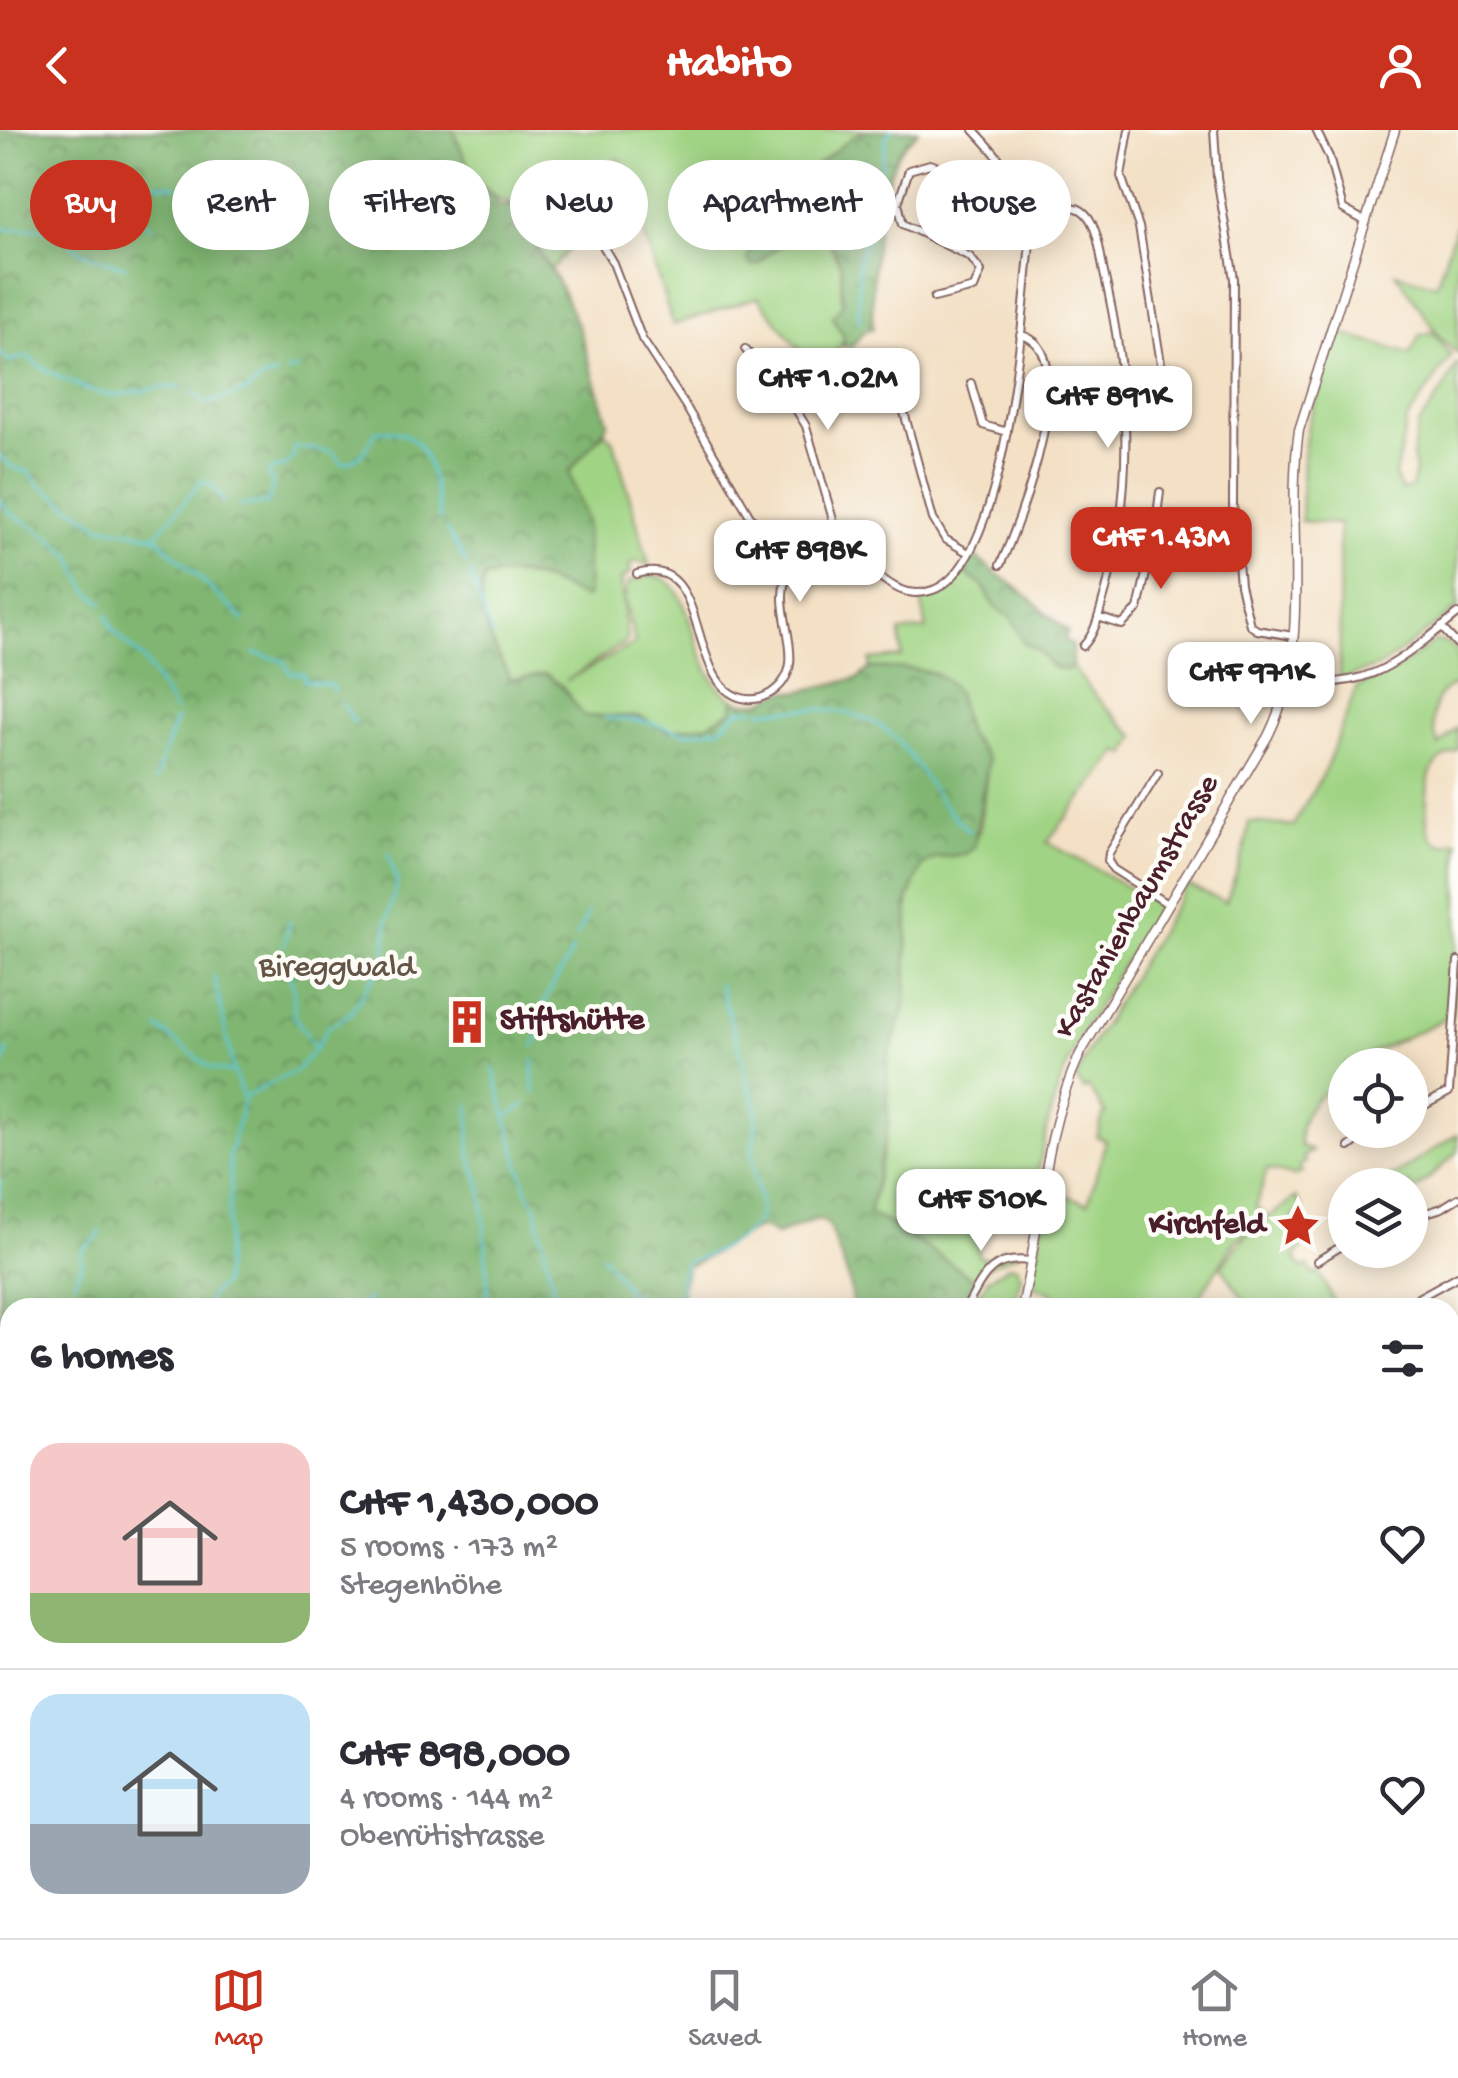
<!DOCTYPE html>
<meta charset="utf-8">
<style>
body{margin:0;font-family:"Gochi Hand",sans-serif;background:#f7f7f7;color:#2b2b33;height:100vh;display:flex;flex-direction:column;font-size:38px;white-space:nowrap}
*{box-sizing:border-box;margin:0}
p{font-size:32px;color:#7c7c81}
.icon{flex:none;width:55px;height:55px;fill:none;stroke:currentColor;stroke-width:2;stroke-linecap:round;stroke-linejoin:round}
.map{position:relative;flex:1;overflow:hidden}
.panel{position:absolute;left:0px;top:1168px;width:1460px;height:642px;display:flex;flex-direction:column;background:#fff;border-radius:30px 30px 0 0;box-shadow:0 5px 25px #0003}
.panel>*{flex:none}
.banner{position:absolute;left:30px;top:30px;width:1400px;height:90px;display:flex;gap:20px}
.tools{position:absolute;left:1328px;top:918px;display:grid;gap:20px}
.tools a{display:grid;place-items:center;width:100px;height:100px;border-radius:50%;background:#fff;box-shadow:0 5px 25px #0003;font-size:50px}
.price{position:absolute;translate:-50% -85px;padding:0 22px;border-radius:20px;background:#fff;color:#222;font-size:32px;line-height:65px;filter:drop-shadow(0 2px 5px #0008)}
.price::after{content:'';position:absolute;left:50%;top:60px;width:30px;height:22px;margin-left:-15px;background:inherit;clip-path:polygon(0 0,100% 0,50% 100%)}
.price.selected{background:#c8321e;color:#fff}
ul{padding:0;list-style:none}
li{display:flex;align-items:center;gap:30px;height:250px;padding:0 30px}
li+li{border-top:2px solid #e1e1e2}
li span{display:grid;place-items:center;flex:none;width:280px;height:200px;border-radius:30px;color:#555}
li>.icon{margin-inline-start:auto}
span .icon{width:120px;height:120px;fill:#fffc;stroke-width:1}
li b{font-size:42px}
h2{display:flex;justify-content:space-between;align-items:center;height:120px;padding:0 30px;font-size:42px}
.pill{padding:0 35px;border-radius:45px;background:#fff;box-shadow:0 5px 25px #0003;font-size:35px;line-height:90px}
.pill.selected{background:#c8321e;color:#fff}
header{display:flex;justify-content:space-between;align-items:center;height:130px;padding:0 30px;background:#c8321e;color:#fff;font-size:45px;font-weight:700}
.tabs{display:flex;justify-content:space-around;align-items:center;height:140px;border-top:2px solid #e1e1e2;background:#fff;font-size:28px;color:#7c7c81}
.tabs a{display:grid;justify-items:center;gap:5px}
.tabs .selected{color:#c8321e}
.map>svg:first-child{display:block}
</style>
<header><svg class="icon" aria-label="back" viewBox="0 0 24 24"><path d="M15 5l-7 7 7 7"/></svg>Habito<svg class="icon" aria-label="person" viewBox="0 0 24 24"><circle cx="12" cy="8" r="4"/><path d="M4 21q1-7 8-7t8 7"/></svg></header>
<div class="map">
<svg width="1458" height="1808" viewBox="0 0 1458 1808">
<defs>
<pattern id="forest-crowns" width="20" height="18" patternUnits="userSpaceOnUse" patternTransform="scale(2.5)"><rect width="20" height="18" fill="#80b672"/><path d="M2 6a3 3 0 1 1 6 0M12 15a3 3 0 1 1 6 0" fill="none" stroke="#6b935e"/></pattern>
<pattern id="garden-dots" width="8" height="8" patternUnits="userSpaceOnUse" patternTransform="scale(2.5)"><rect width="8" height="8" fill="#a0d484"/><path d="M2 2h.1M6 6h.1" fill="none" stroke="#8bb672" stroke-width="1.8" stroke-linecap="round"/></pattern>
</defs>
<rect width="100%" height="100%" fill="#fdfcf7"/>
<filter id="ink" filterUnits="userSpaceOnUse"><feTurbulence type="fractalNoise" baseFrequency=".01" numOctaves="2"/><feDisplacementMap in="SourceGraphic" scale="20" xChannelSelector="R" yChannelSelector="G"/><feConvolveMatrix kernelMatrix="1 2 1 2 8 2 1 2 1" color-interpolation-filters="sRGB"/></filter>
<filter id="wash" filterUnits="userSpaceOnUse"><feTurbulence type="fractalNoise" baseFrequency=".0048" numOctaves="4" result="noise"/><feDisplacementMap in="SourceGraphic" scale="40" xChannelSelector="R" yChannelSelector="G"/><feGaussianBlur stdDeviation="2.25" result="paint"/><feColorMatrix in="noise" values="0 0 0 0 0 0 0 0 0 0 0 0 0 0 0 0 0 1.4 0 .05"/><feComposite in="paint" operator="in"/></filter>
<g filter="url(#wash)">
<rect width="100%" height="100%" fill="#f3e0c5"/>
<path fill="#a0d484" stroke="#757a58" stroke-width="2.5" d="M453 0H867C824 22 801 76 775 116L816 107 828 109 841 136 842 175 833 187 844 207C840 225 825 228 808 231L758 167 673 195 621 30 615 29 584 99 555 136 549 139C536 118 532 96 521 75 483 72 463 33 453 0Z
M1458 90V224L1442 210 1396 143 1436 155Z
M1336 202 1410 224 1420 205 1433 202 1451 226 1407 290 1395 346 1401 360 1411 358 1415 341 1412 326 1418 296 1445 257 1458 232V478L1383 535 1340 550 1339 394 1301 391 1303 325 1308 295Z
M605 302 614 312 649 435 636 431 629 435 631 442 621 450 627 511 566 551 635 513 624 468 628 453C701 416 681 540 733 569V580L706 595 668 601 640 587 584 586 562 557 511 550C495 520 473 482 485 448 525 438 549 452 584 468L586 391 569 343 583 322Z
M964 442 983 456 995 477 1012 488 1024 513 1039 521 1052 537 1066 540 1072 537 1097 568 1136 607 1126 625 1119 621 1047 712 1160 775C1126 832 1084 889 1061 951 1046 990 1040 1031 1033 1072L1009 1071 1010 1062 979 1058 987 1071 985 1102H979L978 1126 989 1129 1004 1118 1019 1123 988 1136 977 1151 889 1093 869 1086 888 995 887 931 906 874 908 770 922 736 935 728 966 724 980 699 988 632C984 618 971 612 966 600 961 588 962 574 956 562 943 535 896 538 870 538V530L902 527 900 502 927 499 921 470 949 459Z
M1436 511 1447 513 1458 522V554C1430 560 1429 594 1439 616L1458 597V620C1448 625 1437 630 1432 640 1426 651 1424 697 1431 707 1436 713 1438 713 1445 715L1458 711V806L1453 835 1455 860 1451 886 1368 925 1364 935H1345V959C1316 955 1295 991 1301 1017L1312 1021 1303 1027 1306 1032 1299 1036 1302 1042 1295 1046 1267 1039 1256 1078 1267 1086 1235 1111 1193 1177H1047L1052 1162 1035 1157 1034 1145 1051 1043 1060 1046 1061 1064 1088 1073 1106 1010 1097 1007 1103 985 1106 984 1088 957 1084 960 1076 949 1088 921 1187 755 1226 772 1244 721 1249 692 1293 696 1326 638 1357 557 1395 540Z
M1458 1004V1022L1416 1060 1410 1061V1055H1379Z
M1296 1067 1303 1080 1293 1087 1305 1112 1295 1128 1302 1139 1308 1136 1314 1145 1319 1142 1334 1172 1322 1177H1243L1244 1170 1221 1136 1249 1102Z
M1010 1135 1017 1137 1021 1145 1014 1177H973L988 1149Z
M95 1800H608L607 1808H90Z"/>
<path fill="url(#forest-crowns)" stroke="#656a4e" stroke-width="2.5" d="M0 0H453L477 56 487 61 500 75H520L537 112V120L556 148 579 199 608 292C602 308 581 324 569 343L586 391 588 465 585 468C549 452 524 437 484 448 473 482 495 520 511 550L546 544 562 557 584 586 640 587 668 601 706 595 733 580V569L744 573 762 572 783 561 798 562 858 548 870 538C896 538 943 535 956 562 962 574 961 588 966 600 971 612 984 618 988 632L974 717 966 724 935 728 922 736 908 770 906 874 887 931 888 995 869 1085 889 1093 977 1151 963 1177H853L848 1147 828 1094 818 1089 776 1105 762 1097C733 1106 715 1127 687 1136L682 1156 684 1177 10 1178V1659L0 1661Z
M867 0H918C913 10 902 14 898 24 875 70 871 148 873 198L864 201 851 217 842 216 844 206 832 187 842 175 841 136 828 109C796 104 778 112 757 135H750L747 128 773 71 851 8Z
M972 425 1024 463 1068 502 1064 510 1072 515V537L1067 540 1052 537 1039 521 1024 513 1012 488 995 477 983 456 964 442Z
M608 1800H821L823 1808H607Z"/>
<path fill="url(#garden-dots)" stroke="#757a58" stroke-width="2.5" d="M10 1659V1784L0 1782V1661Z"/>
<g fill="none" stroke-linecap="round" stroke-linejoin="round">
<path stroke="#5fc9d9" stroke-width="2.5" d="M87 92 99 96C113 89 138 89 152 96
M0 99 57 98 86 91 138 51 177 56
M59 100 81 122 126 137
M859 191 858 130 867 107 860 78 880 48 886 6 892 0
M0 223 9 231 27 226C43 241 90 264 112 265 137 265 157 253 182 259
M286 242 298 239
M193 262 205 273 246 262 262 249 277 245
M0 326 12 337 30 343 38 354 100 396 155 406 244 490
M0 370 9 382 50 407 71 426 88 461 103 473
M240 376 268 373 273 354 268 346 271 340 285 336 294 327V317L333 322 343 334C361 329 368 318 375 302 429 292 433 348 440 390
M446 399 467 434
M156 405 202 351 213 356 224 372
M470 443 492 506
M107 485 113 500 144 530 175 581
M254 523 284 531 290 543 304 544 305 551 331 555 334 561
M341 571 355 594
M761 581C805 578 863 574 896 609 924 639 936 676 970 701
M605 588 643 591 685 603 721 598 739 580 755 579
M155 651 176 589
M577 807 587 784
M284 815 290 792
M285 826 294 861V886L315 917
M214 846 234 943 243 966
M158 898 212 939 232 943
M534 916C544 898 539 896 543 878 546 860 565 841 572 820
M533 930 534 963
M493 939 527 1061 536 1077 557 1178
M0 944 8 920
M469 975 470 1025 482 1059 488 1160 483 1178
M510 985 525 974
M0 1050V1066
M602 1125 641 1178
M74 1152 82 1133 81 1122 98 1107 100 1101
M74 1165 77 1178
M206 1178 211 1164 223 1154 231 1060 229 1027 244 967 296 941 316 918 328 897 350 884 385 829 387 791 397 752 388 723
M359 1178 368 1169
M683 1178 681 1152 686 1132C707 1127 760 1105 760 1081 760 1062 753 1044 752 1026 752 1010 759 995 756 979 754 965 746 955 746 941L719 854
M270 1800 300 1807
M298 1800 300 1807 306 1808
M429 1808 431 1800
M1082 1808 1091 1800"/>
</g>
</g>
<g filter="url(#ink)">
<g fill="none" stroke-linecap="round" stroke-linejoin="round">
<g stroke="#856361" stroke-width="10">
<path id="minor" d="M1129 0 1121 46 1139 97 1165 258
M1214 0 1217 47 1234 149 1233 375 1240 455 1250 495 1257 500 1293 506
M1316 0 1329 27 1343 79 1365 91
M1028 82C1043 80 1067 72 1081 80 1098 90 1100 125 1104 143 1129 249 1135 354 1106 460 1100 479 1097 502 1083 516
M592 97 613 133 642 209 685 275 767 415 791 438
M934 168 974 158 981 141 970 127 903 94 898 73 909 40 930 34C961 43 987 71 1019 55
M745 219 795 278 806 296 842 421
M971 253 983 295 1007 302
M898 260 933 389 945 409 967 422
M1000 435C1018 398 1087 217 1020 205
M637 444C712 423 685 554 742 568 752 571 761 569 771 563 817 533 763 476 792 437 797 431 804 427 811 424 862 402 882 479 933 460 1007 433 1023 182 1030 112 1030 63 1006 34 974 0
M1098 487 1122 495 1138 479 1154 408 1160 362
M1441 497 1458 515
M1288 550C1369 563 1399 531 1458 484
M1158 643 1109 723 1108 731 1113 739 1168 774
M1410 983 1449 962 1458 831
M1349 1017 1371 1000
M1410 1088 1442 1078 1458 1068
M1317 1131 1345 1114
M966 1178C983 1147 990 1126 1030 1131
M1400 1178 1458 1146
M1450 1258 1458 1255
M1450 1338 1458 1334
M1450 1567 1458 1582
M1450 1632 1458 1628
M0 1786 10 1788
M58 1800 69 1808
M1204 1800V1808
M940 1808 946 1800"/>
</g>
<g stroke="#856361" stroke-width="11">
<path id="tertiary" d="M1022 1178C1041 1092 1043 1004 1080 924L1268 606C1315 512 1284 401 1299 300L1395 0"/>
</g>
<g stroke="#856361" stroke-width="12">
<path id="secondary" d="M1450 1451 1458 1447
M1015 1808 1024 1800"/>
</g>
<use href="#minor" stroke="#fff" stroke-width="6"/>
<use href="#tertiary" stroke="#fff" stroke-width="8"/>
<use href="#secondary" stroke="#fff" stroke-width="9"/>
</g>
</g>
<defs>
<g id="building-bare" transform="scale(3.45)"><path d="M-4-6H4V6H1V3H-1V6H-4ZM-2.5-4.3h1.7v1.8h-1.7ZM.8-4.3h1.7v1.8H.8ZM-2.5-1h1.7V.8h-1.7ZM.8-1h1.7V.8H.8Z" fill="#c8321e" stroke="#fdfcf7" stroke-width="2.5" paint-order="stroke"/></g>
<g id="sight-bare" transform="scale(3.45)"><path d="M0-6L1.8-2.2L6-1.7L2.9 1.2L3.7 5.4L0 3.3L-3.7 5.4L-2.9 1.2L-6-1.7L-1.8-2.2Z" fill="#c8321e" stroke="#fdfcf7" stroke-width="2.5" paint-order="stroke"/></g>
</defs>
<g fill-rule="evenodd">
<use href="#building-bare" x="467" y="892"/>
<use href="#sight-bare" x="1298" y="1096"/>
</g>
<g text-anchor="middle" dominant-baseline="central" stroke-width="9" stroke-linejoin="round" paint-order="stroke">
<g font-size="32" fill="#4a1f2b" stroke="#fdfcf7">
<text transform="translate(1138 777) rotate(-60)">Kastanienbaumstrasse</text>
</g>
<g font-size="32" fill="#645546" stroke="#fdfcf7">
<text x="337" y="839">Bireggwald</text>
</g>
<g font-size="32" font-weight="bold" fill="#4a1f2b" stroke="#fdfcf7" text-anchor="start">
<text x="500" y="892">Stiftshütte</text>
<text x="1265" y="1096" text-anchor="end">Kirchfeld</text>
</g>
</g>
</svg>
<div class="tools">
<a><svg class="icon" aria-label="locate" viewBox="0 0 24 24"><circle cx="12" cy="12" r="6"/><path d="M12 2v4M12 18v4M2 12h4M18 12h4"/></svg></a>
<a><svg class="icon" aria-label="layers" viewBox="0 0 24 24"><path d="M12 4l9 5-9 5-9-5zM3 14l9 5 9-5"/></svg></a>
</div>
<b class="price" style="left:828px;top:303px">CHF 1.02M</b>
<b class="price" style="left:1108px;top:321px">CHF 891K</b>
<b class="price selected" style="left:1161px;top:462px">CHF 1.43M</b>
<b class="price" style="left:800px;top:475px">CHF 898K</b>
<b class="price" style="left:1251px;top:597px">CHF 971K</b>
<b class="price" style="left:981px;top:1124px">CHF 510K</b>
<div class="banner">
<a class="pill selected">Buy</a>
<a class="pill">Rent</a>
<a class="pill">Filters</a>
<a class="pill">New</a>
<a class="pill">Apartment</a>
<a class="pill">House</a>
</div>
<section class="panel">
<h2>6 homes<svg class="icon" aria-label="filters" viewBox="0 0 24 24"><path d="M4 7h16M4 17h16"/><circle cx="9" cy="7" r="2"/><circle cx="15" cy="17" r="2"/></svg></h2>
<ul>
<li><span style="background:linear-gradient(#f6c9c9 75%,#8fb573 0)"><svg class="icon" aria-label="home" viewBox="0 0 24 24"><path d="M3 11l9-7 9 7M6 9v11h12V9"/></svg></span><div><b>CHF 1,430,000</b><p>5 rooms · 173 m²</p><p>Stegenhöhe</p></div><svg class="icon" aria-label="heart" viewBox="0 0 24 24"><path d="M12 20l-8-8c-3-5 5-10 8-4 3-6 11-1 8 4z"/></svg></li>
<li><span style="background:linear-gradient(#bfe0f5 65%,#9aa5b1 0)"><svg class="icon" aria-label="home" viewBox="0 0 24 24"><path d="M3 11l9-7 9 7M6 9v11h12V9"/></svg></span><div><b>CHF 898,000</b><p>4 rooms · 144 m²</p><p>Oberrütistrasse</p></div><svg class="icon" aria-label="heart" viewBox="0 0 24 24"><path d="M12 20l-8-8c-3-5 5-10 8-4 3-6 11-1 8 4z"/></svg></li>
</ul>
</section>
</div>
<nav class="tabs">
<a class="selected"><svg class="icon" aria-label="map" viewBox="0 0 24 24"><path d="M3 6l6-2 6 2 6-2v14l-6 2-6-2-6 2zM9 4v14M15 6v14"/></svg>Map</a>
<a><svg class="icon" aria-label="saved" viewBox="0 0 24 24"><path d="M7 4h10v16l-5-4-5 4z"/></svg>Saved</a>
<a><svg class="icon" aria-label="home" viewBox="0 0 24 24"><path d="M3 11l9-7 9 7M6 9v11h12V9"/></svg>Home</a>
</nav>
